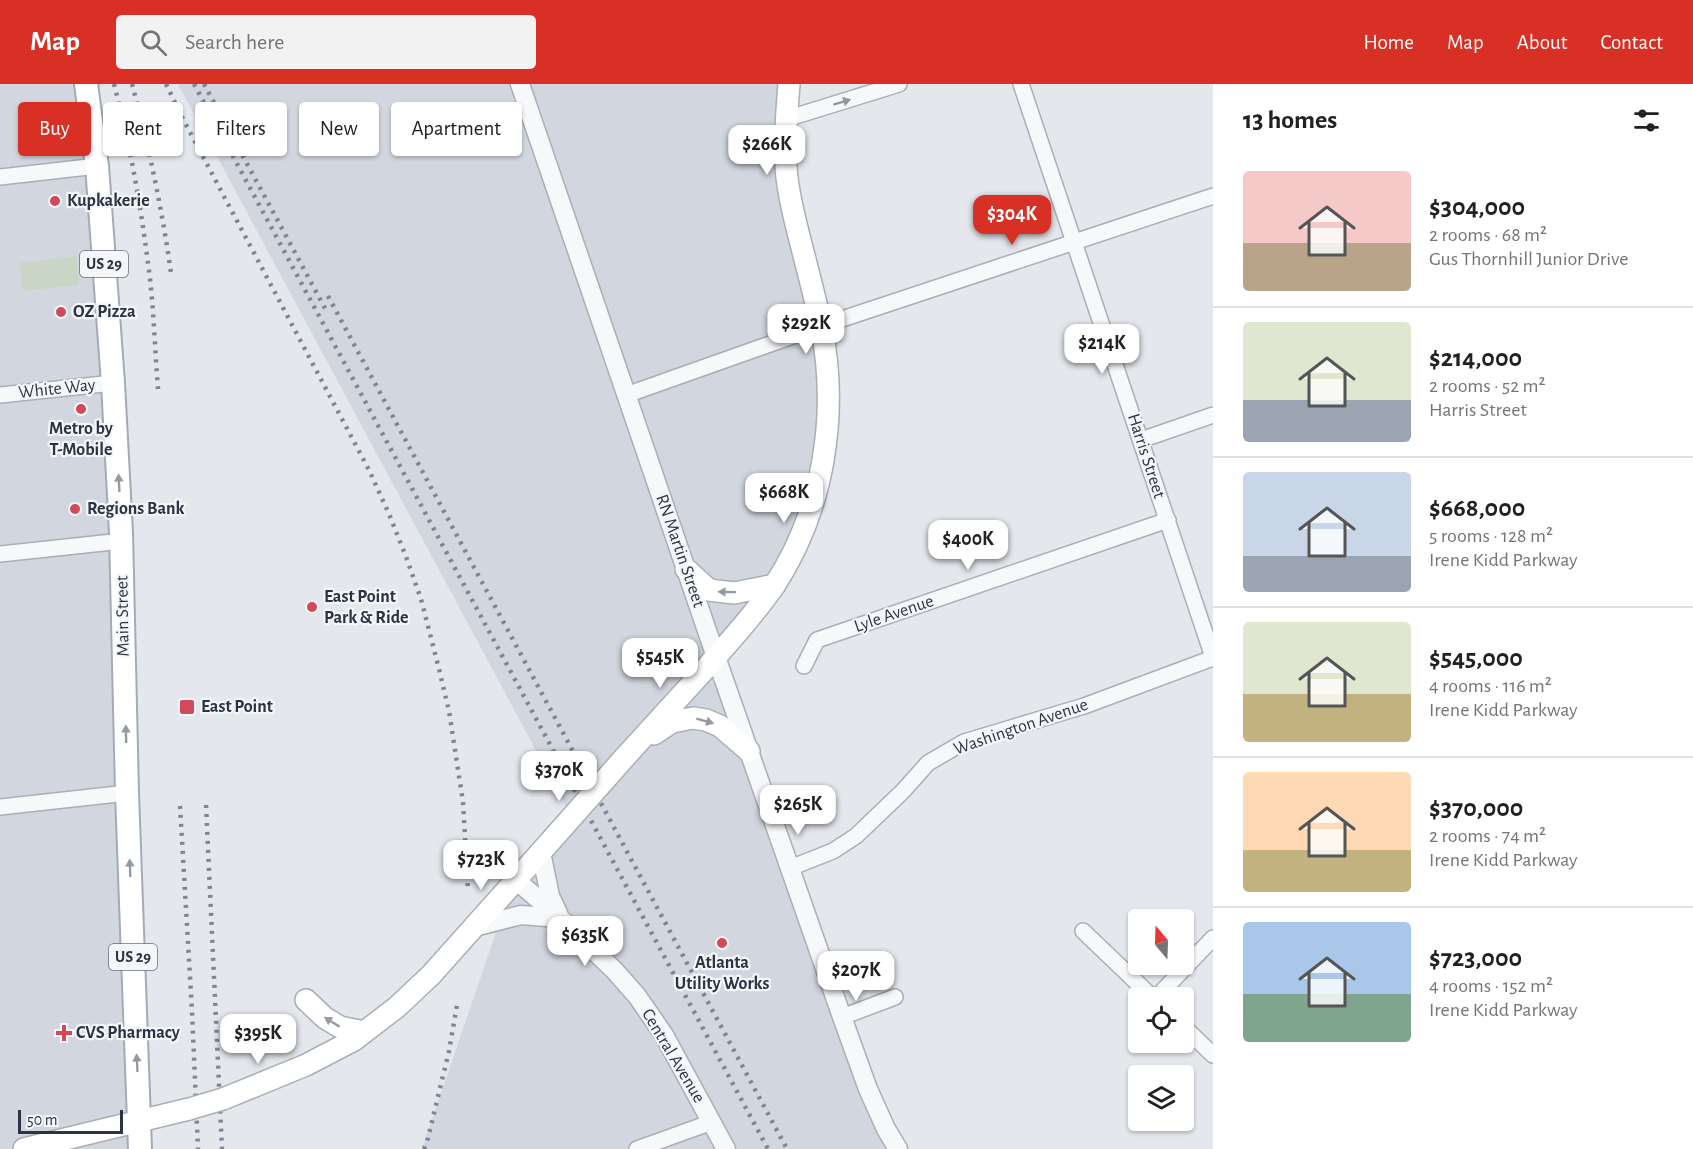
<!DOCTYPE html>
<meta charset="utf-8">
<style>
body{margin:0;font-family:"Alegreya Sans",sans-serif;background:#f2f2f2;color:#202124;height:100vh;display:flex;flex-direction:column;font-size:22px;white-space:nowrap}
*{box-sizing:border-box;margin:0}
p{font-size:20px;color:#757577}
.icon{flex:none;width:33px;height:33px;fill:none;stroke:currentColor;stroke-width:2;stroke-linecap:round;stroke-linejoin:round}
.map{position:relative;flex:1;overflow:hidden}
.panel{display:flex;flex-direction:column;background:#fff;width:480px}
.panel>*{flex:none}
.top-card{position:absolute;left:18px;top:18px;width:570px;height:54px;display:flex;gap:12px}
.needle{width:39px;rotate:341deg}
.controls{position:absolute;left:1128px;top:825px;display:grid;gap:12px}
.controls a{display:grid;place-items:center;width:66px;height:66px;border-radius:6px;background:#fff;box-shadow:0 2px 4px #0004;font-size:30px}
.scale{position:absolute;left:18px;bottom:15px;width:105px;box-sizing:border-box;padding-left:6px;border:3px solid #2b3445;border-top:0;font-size:16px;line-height:21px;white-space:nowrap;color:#2b3445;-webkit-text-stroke:4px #f4f6f9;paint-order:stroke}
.price{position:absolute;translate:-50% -51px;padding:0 14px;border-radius:12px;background:#fff;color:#222;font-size:20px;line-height:39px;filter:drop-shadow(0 2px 3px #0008)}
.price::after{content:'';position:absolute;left:50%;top:36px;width:18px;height:14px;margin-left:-9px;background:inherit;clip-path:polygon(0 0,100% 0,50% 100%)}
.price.on{background:#d93025;color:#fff}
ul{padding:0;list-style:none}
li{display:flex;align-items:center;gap:18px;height:150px;padding:0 30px}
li+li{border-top:2px solid #e0e0e0}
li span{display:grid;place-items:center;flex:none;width:168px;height:120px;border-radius:6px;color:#555}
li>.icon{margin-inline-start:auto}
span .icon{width:72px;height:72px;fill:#fffc;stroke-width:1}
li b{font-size:26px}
h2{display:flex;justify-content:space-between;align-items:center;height:72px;padding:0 30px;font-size:26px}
.chip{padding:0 21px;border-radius:6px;background:#fff;box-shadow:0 2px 4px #0004;font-size:21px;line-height:54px}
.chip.on{background:#d93025;color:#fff}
header{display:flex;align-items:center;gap:36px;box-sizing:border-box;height:84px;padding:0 30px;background:#d93025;color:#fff}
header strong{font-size:28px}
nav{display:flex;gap:33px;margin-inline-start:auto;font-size:21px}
.search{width:420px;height:54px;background:#f2f2f2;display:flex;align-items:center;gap:15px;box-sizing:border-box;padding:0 21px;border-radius:6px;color:#757577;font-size:22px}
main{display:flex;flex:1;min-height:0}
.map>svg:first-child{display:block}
</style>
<header>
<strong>Map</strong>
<div class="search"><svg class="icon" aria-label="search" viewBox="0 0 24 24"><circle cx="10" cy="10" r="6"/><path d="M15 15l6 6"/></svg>Search here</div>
<nav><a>Home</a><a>Map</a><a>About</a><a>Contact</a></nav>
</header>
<main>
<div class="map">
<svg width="1213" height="1065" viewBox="0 0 1213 1065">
<rect width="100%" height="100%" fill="#e4e7ec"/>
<path fill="#d2d6de" d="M0 0H104L96 6 112 389 147 911 152 1036V1065H0Z
M178 0H795L784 116 819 240 828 353 793 473 710 570 799 830 902 1065H422L515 793 568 726Z"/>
<path fill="#c9d6c5" d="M76 172 79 201 23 207 20 179Z"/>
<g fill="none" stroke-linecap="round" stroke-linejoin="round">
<g stroke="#a9aeb7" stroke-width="18">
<path id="minor" d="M1021 0 1213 573
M786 35 899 0
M0 93 97 82
M0 311 113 299
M626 311 821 242 1213 112
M1141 356 1213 331
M0 470 122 457
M804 582 817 556 1168 436
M0 723 127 709
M790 784 833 767 856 752 903 707 928 679 964 658 1084 622 1213 574
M1083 847 1153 914
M1156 914 1213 854
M842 933 895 913
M1184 943 1213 971
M637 1065 712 1038"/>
</g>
<g stroke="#a9aeb7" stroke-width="21">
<path id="tertiary" d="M520 0 716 573 842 933 868 1005 886 1045 898 1065
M541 768 550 812 558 829
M516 796 560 834 615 887 637 912 664 951 726 1065
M474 843 521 831 560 834"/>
</g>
<g stroke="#a9aeb7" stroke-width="24">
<path id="secondary" d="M686 485 709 506 734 509 775 501
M654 650 672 638 693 634 706 636 720 642 749 667
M625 673C652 643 680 613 707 583 730 557 754 531 774 502 824 426 839 330 821 241 814 209 805 176 797 144 792 124 787 103 786 82 784 55 787 27 789 0
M306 916 325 934 340 943 364 948
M223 1015 306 981 354 956 397 923 431 891 556 751
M24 1065 189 1025"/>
</g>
<g stroke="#a3abb8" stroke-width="26">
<path id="primary" d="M86 0 97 82 113 299 121 449 127 709 140 1065"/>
</g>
<use href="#minor" stroke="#f7f8fa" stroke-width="15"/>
<use href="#tertiary" stroke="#f7f8fa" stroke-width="18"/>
<use href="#secondary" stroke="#fff" stroke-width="21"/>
<use href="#primary" stroke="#fff" stroke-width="22"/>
<path stroke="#7d8696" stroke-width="4.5" stroke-dasharray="3 6" stroke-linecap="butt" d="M114 0C131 64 142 129 150 195 154 231 155 268 158 305
M132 0C149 63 162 125 171 189
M166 0 183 35 369 386 389 430 405 470 421 515 439 585 449 627 463 718 468 806
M194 0 768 1065
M204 0 327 228
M328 212 787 1065
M206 721 222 1065
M180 722 192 927 198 1065
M424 1065 428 1054 449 967 457 921"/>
<g stroke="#a9aeb7" stroke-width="24" stroke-linecap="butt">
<path id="secondary-bridge" d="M556 751 625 673
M189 1025 223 1015"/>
</g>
<use href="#secondary-bridge" stroke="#fff" stroke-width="21"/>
</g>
<defs><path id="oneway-solid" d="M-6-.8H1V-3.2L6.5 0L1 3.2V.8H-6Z" transform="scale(1.5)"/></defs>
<use fill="#9196a0" href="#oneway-solid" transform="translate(842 18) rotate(-17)"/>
<g fill="#959aa2">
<use href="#oneway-solid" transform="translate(119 399) rotate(-93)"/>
<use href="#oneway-solid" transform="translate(727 508) rotate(-179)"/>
<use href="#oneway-solid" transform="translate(705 637) rotate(15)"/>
<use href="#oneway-solid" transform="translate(126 650) rotate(-91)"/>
<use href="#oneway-solid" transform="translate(130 784) rotate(-92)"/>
<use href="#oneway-solid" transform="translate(332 938) rotate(-148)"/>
<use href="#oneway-solid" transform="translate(137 979) rotate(-93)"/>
</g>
<g fill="#d1495b" stroke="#f4f6f9" stroke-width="2">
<circle cx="55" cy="117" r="6"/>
<circle cx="61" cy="228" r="6"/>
<circle cx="81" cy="325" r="6"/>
<circle cx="75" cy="425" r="6"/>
<circle cx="312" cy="523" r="6"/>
<rect x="179" y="615" width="16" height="16" rx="3"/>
<circle cx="722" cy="859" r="6"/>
<path d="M61 940h6v6h6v6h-6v6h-6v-6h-6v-6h6z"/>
</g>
<g text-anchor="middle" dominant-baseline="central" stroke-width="4.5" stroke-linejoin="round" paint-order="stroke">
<g fill="#f4f6f9" stroke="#676e7b" stroke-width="1.5">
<rect x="80" y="167" width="48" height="26" rx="4.5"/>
<rect x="109" y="860" width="48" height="26" rx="4.5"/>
</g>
<g font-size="16" font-weight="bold" fill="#2b3445">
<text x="104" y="180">US 29</text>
<text x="133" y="873">US 29</text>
</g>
<g font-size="18" font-weight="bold" fill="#2b3445" stroke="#f4f6f9" text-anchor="start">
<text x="67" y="117">Kupkakerie</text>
<text x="73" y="228">OZ Pizza</text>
<text x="81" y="345" text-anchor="middle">Metro by<tspan x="81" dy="21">T-Mobile</tspan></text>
<text x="87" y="425">Regions Bank</text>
<text x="324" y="513">East Point<tspan x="324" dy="21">Park &amp; Ride</tspan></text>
<text x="201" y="623">East Point</text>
<text x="722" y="879" text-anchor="middle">Atlanta<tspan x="722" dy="21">Utility Works</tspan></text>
<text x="76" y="949">CVS Pharmacy</text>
</g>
<g font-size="18" fill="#2b3445" stroke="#f4f6f9">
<text transform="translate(57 305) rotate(-6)">White Way</text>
<text transform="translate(1146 372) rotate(72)">Harris Street</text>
<text transform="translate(680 467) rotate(71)">RN Martin Street</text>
<text transform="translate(894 530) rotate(-19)">Lyle Avenue</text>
<text transform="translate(123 532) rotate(-91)">Main Street</text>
<text transform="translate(1021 643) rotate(-19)">Washington Avenue</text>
<text transform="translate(673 972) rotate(59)">Central Avenue</text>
</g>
</g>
</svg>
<div class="controls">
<a><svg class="needle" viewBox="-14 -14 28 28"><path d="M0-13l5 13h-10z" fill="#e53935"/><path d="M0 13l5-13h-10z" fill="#757577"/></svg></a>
<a><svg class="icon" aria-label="locate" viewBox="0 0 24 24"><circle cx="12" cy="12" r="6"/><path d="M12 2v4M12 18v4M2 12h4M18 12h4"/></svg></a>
<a><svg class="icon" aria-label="layers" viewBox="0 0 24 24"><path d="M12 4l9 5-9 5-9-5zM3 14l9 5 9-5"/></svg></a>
</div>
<div class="scale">50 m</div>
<b class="price" style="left:767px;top:92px">$266K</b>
<b class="price on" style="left:1012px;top:162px">$304K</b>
<b class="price" style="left:806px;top:271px">$292K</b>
<b class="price" style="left:1102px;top:291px">$214K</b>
<b class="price" style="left:784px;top:440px">$668K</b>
<b class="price" style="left:968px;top:487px">$400K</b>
<b class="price" style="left:660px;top:605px">$545K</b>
<b class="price" style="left:559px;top:718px">$370K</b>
<b class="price" style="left:798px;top:752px">$265K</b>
<b class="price" style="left:481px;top:807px">$723K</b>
<b class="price" style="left:585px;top:883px">$635K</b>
<b class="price" style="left:856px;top:918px">$207K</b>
<b class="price" style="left:258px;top:981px">$395K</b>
<div class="top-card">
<a class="chip on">Buy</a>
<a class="chip">Rent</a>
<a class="chip">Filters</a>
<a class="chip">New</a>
<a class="chip">Apartment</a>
</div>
</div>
<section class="panel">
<h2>13 homes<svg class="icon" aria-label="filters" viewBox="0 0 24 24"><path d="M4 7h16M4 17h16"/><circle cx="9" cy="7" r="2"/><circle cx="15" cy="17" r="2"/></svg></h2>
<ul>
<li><span style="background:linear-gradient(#f6c9c9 60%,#b9a48a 0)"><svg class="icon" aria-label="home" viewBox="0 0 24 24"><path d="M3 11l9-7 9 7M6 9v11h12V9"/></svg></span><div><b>$304,000</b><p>2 rooms · 68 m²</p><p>Gus Thornhill Junior Drive</p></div></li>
<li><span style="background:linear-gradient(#dfe7d0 65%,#9aa5b1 0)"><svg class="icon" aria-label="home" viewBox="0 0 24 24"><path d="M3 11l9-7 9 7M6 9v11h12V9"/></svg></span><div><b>$214,000</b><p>2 rooms · 52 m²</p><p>Harris Street</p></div></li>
<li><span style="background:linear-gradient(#c9d6e8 70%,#9aa5b1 0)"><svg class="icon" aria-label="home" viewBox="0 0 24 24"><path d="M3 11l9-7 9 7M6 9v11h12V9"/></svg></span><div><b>$668,000</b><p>5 rooms · 128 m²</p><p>Irene Kidd Parkway</p></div></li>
<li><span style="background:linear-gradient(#dfe7d0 60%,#c2b280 0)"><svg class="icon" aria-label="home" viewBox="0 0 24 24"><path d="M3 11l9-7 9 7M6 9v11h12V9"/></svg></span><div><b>$545,000</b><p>4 rooms · 116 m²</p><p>Irene Kidd Parkway</p></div></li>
<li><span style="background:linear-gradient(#ffd9b3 65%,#c2b280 0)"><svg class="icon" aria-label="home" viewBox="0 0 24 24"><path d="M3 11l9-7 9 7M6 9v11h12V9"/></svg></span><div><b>$370,000</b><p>2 rooms · 74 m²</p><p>Irene Kidd Parkway</p></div></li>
<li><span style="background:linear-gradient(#a9c7e8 60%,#7fa58c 0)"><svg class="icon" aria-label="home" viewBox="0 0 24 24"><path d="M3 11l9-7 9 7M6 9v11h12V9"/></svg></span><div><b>$723,000</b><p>4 rooms · 152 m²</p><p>Irene Kidd Parkway</p></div></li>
</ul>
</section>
</main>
